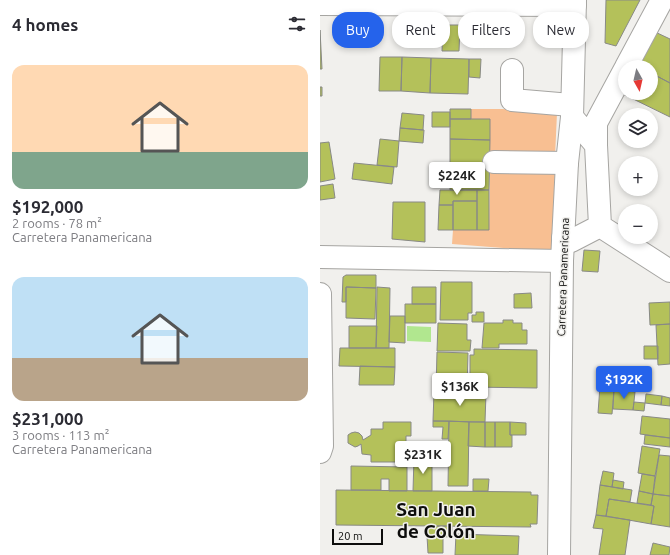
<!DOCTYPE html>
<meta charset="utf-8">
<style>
body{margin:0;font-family:Ubuntu,sans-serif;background:#f2f2f3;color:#2b2b33;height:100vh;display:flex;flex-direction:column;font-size:15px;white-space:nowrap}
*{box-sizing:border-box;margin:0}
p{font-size:13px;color:#7c7c81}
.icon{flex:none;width:22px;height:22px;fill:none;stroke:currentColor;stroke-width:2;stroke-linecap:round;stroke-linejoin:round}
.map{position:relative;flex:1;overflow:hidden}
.panel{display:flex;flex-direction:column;background:#fff;width:320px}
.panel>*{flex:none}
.banner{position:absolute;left:12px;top:12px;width:278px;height:36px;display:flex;gap:8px}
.needle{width:26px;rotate:172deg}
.controls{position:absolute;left:298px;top:60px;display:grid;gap:8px}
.controls a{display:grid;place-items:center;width:40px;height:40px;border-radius:50%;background:#fff;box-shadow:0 2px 6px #0003;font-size:20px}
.scale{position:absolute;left:12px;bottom:10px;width:51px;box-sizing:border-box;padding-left:4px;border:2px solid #0d0d0c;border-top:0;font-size:11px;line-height:14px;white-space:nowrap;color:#0d0d0c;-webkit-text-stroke:3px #f1f0ed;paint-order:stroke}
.price{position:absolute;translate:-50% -34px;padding:0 9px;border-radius:4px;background:#fff;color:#222;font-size:13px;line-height:26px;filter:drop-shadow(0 1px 2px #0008)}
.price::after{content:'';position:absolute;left:50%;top:24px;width:12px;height:9px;margin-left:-6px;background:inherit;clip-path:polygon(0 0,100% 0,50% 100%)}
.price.active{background:#2563eb;color:#fff}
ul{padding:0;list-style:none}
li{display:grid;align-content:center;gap:8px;height:212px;padding:0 12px}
li span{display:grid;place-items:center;height:124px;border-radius:12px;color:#555}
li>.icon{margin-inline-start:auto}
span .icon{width:72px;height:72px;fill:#fffc;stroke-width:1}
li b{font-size:17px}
h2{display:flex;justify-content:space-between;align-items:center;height:48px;padding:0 12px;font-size:17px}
.chip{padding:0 14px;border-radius:16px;background:#fff;box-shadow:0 2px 6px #0003;font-size:14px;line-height:36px}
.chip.active{background:#2563eb;color:#fff}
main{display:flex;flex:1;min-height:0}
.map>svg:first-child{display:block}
</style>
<main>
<section class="panel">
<h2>4 homes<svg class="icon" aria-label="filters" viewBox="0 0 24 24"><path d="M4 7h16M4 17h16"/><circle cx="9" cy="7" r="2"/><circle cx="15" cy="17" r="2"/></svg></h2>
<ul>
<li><span style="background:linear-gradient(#ffd9b3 70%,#7fa58c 0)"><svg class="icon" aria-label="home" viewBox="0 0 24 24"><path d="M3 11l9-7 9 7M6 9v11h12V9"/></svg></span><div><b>$192,000</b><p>2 rooms · 78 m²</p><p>Carretera Panamericana</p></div></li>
<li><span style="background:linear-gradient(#bfe0f5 65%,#b9a48a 0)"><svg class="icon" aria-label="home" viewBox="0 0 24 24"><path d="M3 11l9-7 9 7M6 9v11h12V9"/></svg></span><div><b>$231,000</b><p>3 rooms · 113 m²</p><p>Carretera Panamericana</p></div></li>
</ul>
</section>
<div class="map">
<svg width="350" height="555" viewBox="0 0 350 555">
<rect width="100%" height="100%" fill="#f1f0ed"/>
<path fill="#f8bf92" d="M151 109H182L237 113 235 157 170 155 151 119Z
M170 170H235L233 252 132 244 133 230H169Z"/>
<path fill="#b1e78f" d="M87 326 111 327V342L87 341Z"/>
<path fill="#b4c15a" stroke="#888986" d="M286 0H320L296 46 285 43Z
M160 9H181L182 45H161Z
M100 11H119V45H99Z
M123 25H140L139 51H122Z
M0 30 2 69H0Z
M333 31 350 39V83L331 73V67H318Z
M60 57H82L81 91H59Z
M82 57 111 58 110 93 81 91Z
M111 58 149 59 148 94 110 93Z
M149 59H161L160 78 149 77Z
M331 73 350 83V117L303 94 305 89V93H331Z
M0 87H2V96H0Z
M130 109H151V119H130Z
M112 112H130V127H112Z
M82 113 104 115 103 130 80 128Z
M130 119H170V140L130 139Z
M80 128 104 130 103 143 79 141Z
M60 139 79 141 77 167 57 165Z
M130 139 170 140 169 190H130Z
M9 142 15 179 0 182V143Z
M34 163 74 167 72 184 32 179Z
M13 184 15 198 0 200V186Z
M120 190H157V201H133V205H119Z
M157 190H169V230H157Z
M133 201H157V230H133Z
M73 202H105V242L72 239Z
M119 205H133V230H118Z
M264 250 280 251 278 272 262 271Z
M26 275H56V288L26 287V302H22L23 277Z
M121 282H152V313H148V320H120Z
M26 287 56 288 55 319 26 318Z
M57 287 70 288 69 348H56Z
M92 287H116V304H92Z
M211 293 212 308H194V294Z
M350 302V324L330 325 329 303Z
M85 304H116V323H85Z
M156 312H164V322H152V315H156Z
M70 316H85V343L69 342Z
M183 320H193V323H202V330H207V344H179V348H162L164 323H183Z
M118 323 147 324V340H151L150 351H117Z
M350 324V364L338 365 336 325Z
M29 326H57L56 348H29Z
M324 346H338V359H324Z
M20 348H75V367L19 366Z
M154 349 217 350V388L150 387V355H154Z
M117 352 148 353 147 390H116Z
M40 366 75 367 74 385H39Z
M280 386 294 389 292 414 278 413Z
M294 389 315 392 313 410 293 409Z
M114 392 166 393 165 422 113 421Z
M326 394 342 396 341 405 325 403Z
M342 396 350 398V406L341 405Z
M314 402 325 403 324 411 313 410Z
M322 416 350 419V438L320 434Z
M113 421H129L128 439H122L123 427H113Z
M129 421 149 422 148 486H128Z
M63 422H91V436H86V462H51V455L42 454 41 444 38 446 35 447 28 443V435L31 433 35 432 39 433 42 436 43 440 51 435V429H63Z
M149 422H165V447L148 446Z
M165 422H175V447H165Z
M175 422H190V435H192V447H175Z
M190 422 206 423V435H190Z
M325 435 350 438V447L324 444Z
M322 446 340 449 335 476 318 473Z
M88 450H99V457H87Z
M339 455 350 456V496L333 494Z
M94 458 112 459V491H93Z
M31 466 87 467V491H69V479H61V490H31Z
M283 471 294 473 292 487 280 485Z
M322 474 335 476 333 494 319 491Z
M153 479H169L168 491H153Z
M293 480 304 482 303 489 292 487Z
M280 485 312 490 310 502 289 499 286 516 276 515Z
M16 490 211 492V495H218L217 524H210L211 527 16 525Z
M319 491 333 494 331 505 317 503Z
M333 494 350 496V527L331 524 334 506 331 505Z
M289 499 334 506 331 524 286 516Z
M276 515 310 520 305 555H279L283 529 273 528Z
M108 526H132V537L107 536Z
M136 534 199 536 198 555H135Z
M107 536H123V553H108Z
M333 543 350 547 349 555H330Z"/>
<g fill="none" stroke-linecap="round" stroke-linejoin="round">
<g stroke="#a6a5a2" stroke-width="24">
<path id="minor" d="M0 4 255 5
M306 67 342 0
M192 70V100L251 105
M276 145V123L305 69
M174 162 247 163
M280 226 350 271
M243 238 251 241 280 226 276 145 252 117
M0 257 242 261
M0 294 2 446 0 452"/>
</g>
<g stroke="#a6a5a2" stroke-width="24">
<path id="major" d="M239 555 242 261 247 163 252 117 255 0"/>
</g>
<use href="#minor" stroke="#fff" stroke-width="22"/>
<use href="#major" stroke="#fff" stroke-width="22"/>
</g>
<g text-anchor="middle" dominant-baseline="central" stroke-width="3" stroke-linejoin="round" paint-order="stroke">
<g font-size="11" fill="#0d0d0c" stroke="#f1f0ed">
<text transform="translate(243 277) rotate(-88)">Carretera Panamericana</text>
</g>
<g font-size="19" font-weight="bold" fill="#0d0d0c" stroke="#f1f0ed">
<text x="116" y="509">San Juan<tspan x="116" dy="22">de Colón</tspan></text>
</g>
</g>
</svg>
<div class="controls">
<a><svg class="needle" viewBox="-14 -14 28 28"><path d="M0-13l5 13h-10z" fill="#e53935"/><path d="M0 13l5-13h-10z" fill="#7c7c81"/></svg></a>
<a><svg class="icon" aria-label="layers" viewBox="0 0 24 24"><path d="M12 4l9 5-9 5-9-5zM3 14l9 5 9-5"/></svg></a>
<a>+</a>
<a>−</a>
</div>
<div class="scale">20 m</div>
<b class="price" style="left:137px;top:196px">$224K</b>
<b class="price active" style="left:304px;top:400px">$192K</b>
<b class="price" style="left:140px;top:407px">$136K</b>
<b class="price" style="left:103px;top:475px">$231K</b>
<div class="banner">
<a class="chip active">Buy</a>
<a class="chip">Rent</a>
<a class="chip">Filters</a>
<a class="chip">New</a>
</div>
</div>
</main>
